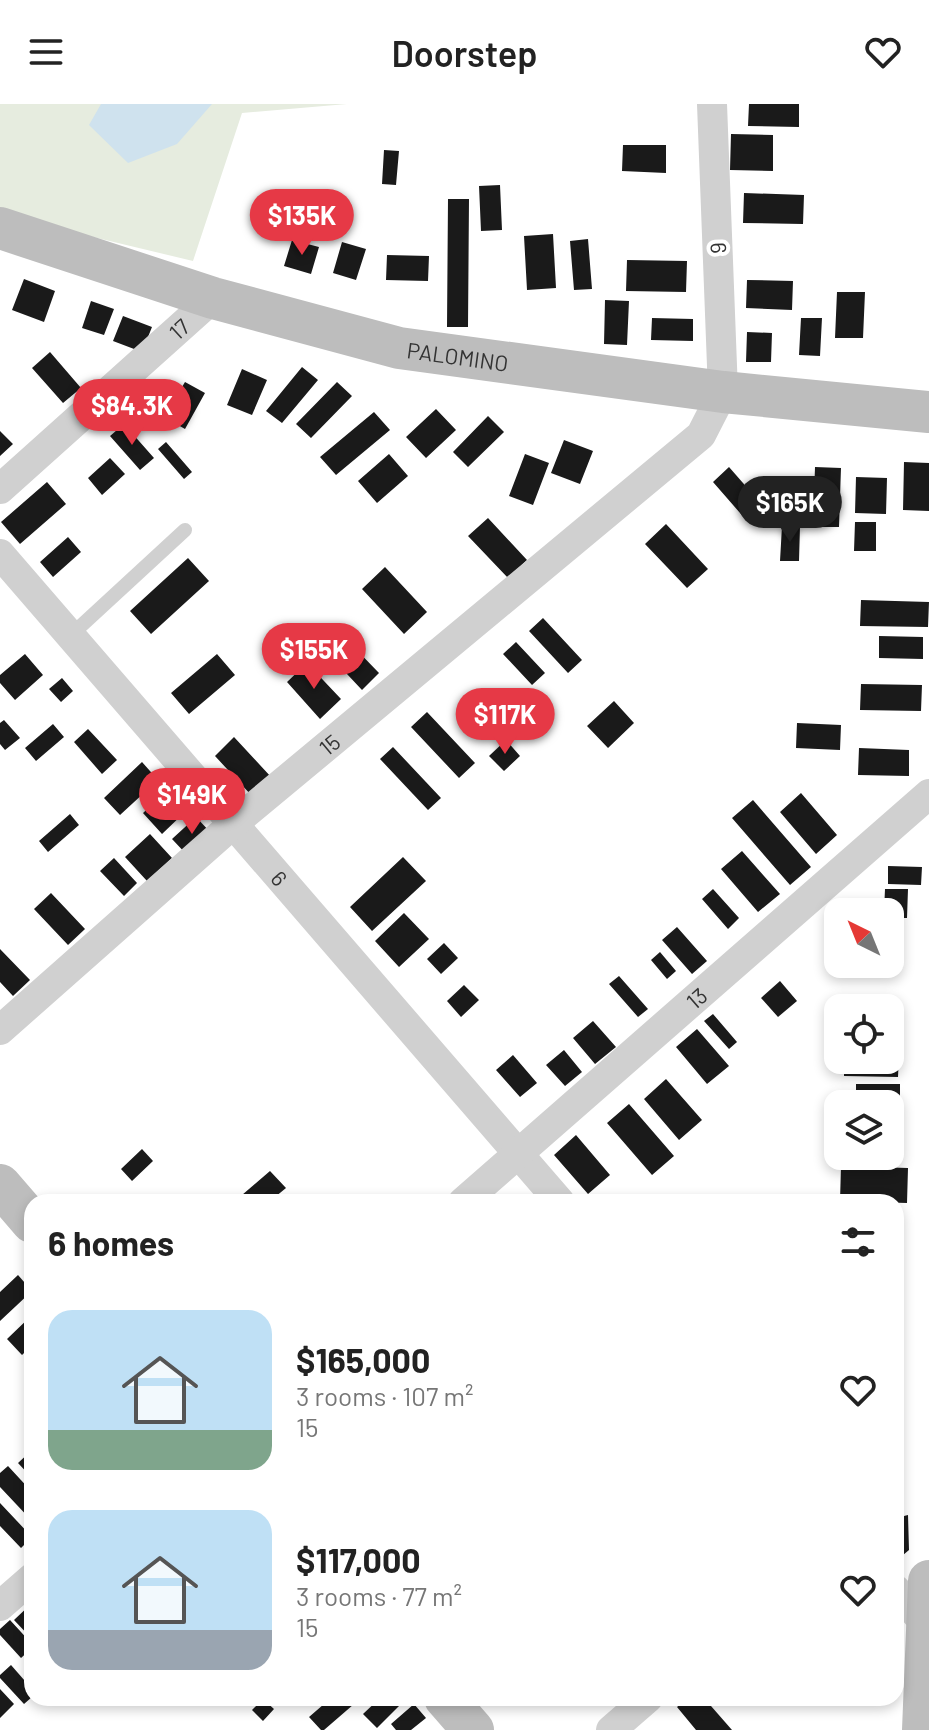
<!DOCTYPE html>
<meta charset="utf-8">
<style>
body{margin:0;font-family:Barlow,sans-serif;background:#f2f2f2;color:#222;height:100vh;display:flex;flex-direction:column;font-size:30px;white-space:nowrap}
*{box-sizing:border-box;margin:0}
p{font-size:26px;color:#767676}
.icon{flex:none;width:44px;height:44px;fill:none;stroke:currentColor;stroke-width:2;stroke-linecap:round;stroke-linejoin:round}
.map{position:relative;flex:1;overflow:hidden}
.sheet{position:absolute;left:24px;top:1090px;width:880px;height:512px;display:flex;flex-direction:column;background:#fff;border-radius:24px;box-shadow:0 4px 12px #0003}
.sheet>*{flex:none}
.needle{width:52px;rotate:317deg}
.fabs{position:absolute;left:824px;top:794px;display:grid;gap:16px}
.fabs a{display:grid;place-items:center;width:80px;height:80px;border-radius:16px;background:#fff;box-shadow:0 4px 12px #0003;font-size:40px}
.price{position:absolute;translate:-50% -68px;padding:0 18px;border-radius:28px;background:#e63946;color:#fff;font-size:26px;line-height:52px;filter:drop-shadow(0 2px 4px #0008)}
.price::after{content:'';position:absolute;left:50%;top:48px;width:24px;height:18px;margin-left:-12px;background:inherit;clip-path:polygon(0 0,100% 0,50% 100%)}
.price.selected{background:#222;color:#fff}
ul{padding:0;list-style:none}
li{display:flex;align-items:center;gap:24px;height:200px;padding:0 24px}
li span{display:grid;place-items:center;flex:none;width:224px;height:160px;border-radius:24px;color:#555}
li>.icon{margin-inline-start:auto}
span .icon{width:96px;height:96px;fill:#fffc;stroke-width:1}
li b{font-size:34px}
h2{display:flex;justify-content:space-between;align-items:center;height:96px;padding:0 24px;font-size:34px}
header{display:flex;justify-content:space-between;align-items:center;height:104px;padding:0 24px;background:#fff;font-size:36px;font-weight:600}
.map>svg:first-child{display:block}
</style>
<header><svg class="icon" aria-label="menu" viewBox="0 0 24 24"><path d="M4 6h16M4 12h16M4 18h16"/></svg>Doorstep<svg class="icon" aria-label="heart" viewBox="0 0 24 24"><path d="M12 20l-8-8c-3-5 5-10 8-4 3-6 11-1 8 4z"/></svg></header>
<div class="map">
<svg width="929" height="1626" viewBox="0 0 929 1626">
<rect width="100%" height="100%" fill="#fff"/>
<path fill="#e6ecdf" d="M0 0H347L242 9 193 157 43 121 0 105Z"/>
<path fill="#cfe2ee" d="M101 0H212L177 40 128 59 89 21Z"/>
<path fill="#1a1a1a" d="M749 0H799V23L748 22Z
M731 30 773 31V67L730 66Z
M623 41H666V69L622 67Z
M384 46 399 47 396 81 382 80Z
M500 81 502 126 481 127 479 82Z
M744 89 804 91 803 120 743 119Z
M448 95H469L468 223H447Z
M553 130 556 184 527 186 524 132Z
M588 135 592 185 574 186 570 137Z
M292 136 319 143 311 170 284 162Z
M342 138 366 145 356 176 333 169Z
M387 151 429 152 428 177 386 176Z
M627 156 687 157 686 188 626 187Z
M24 175 55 187 44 218 12 206Z
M747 176 793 177 792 206 746 204Z
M837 188H865L863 234H835Z
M605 196 629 197 627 241 604 240Z
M91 197 114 205 104 231 82 224Z
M123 212 152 223 142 248 113 237Z
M652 214 693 215V237L651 236Z
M801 214H822L820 252 799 251Z
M747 228 772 229 771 258H746Z
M50 248 81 284 63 299 32 264Z
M302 263 318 276 282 319 266 307Z
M242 265 267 276 252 311 227 301Z
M185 278 205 289 185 325 164 313Z
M337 278 352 292 311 334 296 320Z
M436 305 456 326 426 354 406 333Z
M374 308 390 326 336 371 320 353Z
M488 312 504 328 468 363 453 348Z
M124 320 154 354 140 366 110 332Z
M0 327 13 340 0 352Z
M564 336 593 347 580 380 551 369Z
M166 338 192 368 184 375 158 345Z
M389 350 408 372 377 399 358 377Z
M525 350 549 359 533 401 509 392Z
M110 354 125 370 102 391 88 374Z
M904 358 929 359V407L903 406Z
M729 363 764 403 747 417 713 378Z
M815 363 841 364 839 423H813Z
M856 373 887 374 886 410 855 409Z
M47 378 66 400 20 440 1 418Z
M488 414 527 456 508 474 468 432Z
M855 418H876V447H854Z
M666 420 708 465 687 484 645 440Z
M782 422H800L799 457H780Z
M68 433 81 448 53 473 40 458Z
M188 454 209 477 151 530 130 507Z
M385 463 427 508 404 530 362 485Z
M861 496 929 498 928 523 860 522Z
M543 514 582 556 568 569 529 527Z
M879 532 923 533V555L879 554Z
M348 537 379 569 362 586 331 553Z
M516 538 545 569 532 581 503 550Z
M25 550 43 571 15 596 0 579V571Z
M217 550 235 571 189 610 171 589Z
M307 559 341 595 320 615 287 578Z
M62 574 73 587 61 598 49 585Z
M861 580 922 581 921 607 860 606Z
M501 587 526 614 514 625 489 599Z
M614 597 634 619 608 644 587 622Z
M427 608 475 659 459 674 411 623Z
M4 616 20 634 5 646 0 640V619Z
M797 619 841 621 840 646 796 644Z
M53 620 64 633 36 657 25 644Z
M88 625 117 656 102 670 74 638Z
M234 633 272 674 252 692 215 652Z
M506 636 520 652 504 667 489 652Z
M393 643 441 694 428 706 380 655Z
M859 644 909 646V672L858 671Z
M142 658 158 676 120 711 104 694Z
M167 687 186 707 162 730 143 709Z
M801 689 837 731 816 750 780 708Z
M753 696 811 763 790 781 732 714Z
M70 710 79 721 48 748 39 737Z
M196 713 212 730 188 752 172 735Z
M150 730 172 754 147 777 125 753Z
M742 747 780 790 758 808 721 765Z
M403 753 426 777 372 827 350 803Z
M114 754 137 779 124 792 100 767Z
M888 762 922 763 921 781 888 780Z
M713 785 739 814 728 825 702 795Z
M885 785H908L907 814H890V808H884Z
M51 789 85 825 68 841 34 805Z
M404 809 429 835 399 863 375 837Z
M677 823 707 857 692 870 662 836Z
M444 839 458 854 441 870 427 855Z
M890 839H903V864H867L868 860H890Z
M0 845 30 876 13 892 0 878Z
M660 848 676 867 667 875 651 856Z
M619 872 648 905 638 913 609 880Z
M780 877 797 897 778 913 761 894Z
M464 881 479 896 461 913 447 897Z
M713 910 737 938 729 945 704 917Z
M593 917 616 943 595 960 573 934Z
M697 925 729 962 707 980 676 943Z
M564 946 582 968 565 982 546 961Z
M890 949 899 950 898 973 844 972V956H890Z
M513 951 537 979 520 993 496 966Z
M666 975 702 1016 679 1036 644 995Z
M856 980H900V1000L856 999Z
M629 1000 674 1052 652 1071 607 1019Z
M890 1011H901L900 1055H862V1052H890Z
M576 1031 610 1071 588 1090 554 1051Z
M142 1045 153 1057 132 1077 121 1065Z
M841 1062 908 1064 907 1099 840 1097Z
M270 1067 286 1084 269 1098H248L242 1091Z
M18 1171 32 1187 0 1217V1188Z
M32 1211V1241L22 1251 7 1235Z
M32 1346V1374L18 1359Z
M8 1362 32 1388V1417L0 1383V1369Z
M0 1399 32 1433 21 1444 0 1422Z
M908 1411 909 1446 896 1457V1414Z
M32 1499V1535L14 1516Z
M10 1516 32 1540V1544L21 1554 0 1531V1525Z
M11 1561 32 1585V1593L24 1600 0 1574V1571Z
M0 1585 14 1600 0 1614Z
M331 1594H361L324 1626H321L309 1613Z
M380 1594H401L404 1597 377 1624 363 1610Z
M687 1594H704L732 1626H696L677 1603Z
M263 1595 274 1605 263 1617 252 1606Z
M414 1600 426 1614 411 1626H396L391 1620Z"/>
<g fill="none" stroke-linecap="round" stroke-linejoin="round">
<path stroke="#d0d0d0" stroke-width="14" d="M70 532 185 426"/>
<g stroke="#d0d0d0" stroke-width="30">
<path id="s1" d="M0 385 213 194"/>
<path id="s2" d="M0 450 560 1098"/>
<path id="s3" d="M0 926 233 720 701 331 723 288 712 0"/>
<path id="s4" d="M463 1098 929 690"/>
<path d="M896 1486 927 1522"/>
<path d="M0 1502 32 1474"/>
<path d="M611 1626 648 1594"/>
</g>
<g stroke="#bdbdbd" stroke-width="42">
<path id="s5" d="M0 124 213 194 399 244 723 288 929 308"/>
<path d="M0 1081 32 1118"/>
<path d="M445 1594 473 1626"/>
<path d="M923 1626 929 1477"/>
</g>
</g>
<g text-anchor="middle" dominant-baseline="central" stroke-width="8" stroke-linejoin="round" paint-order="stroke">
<g font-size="22" fill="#333" stroke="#fff">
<text transform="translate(717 144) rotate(-92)">9</text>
<text stroke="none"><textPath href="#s1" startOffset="240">17</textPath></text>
<text stroke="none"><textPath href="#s5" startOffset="476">PALOMINO</textPath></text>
<text stroke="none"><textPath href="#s3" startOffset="436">15</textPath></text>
<text stroke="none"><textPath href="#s2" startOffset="428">6</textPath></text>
<text stroke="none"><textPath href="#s4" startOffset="310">13</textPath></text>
</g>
</g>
</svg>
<div class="fabs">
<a><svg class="needle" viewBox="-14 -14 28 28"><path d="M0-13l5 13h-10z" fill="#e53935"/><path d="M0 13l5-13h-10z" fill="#767676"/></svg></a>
<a><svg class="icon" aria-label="locate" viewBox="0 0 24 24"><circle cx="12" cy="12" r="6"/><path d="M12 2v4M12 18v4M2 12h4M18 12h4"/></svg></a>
<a><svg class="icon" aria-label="layers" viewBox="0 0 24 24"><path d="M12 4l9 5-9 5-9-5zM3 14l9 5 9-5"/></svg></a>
</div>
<b class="price" style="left:302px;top:153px">$135K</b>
<b class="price" style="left:132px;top:343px">$84.3K</b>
<b class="price selected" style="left:790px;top:440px">$165K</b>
<b class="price" style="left:314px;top:587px">$155K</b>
<b class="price" style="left:505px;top:652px">$117K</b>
<b class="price" style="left:192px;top:732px">$149K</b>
<section class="sheet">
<h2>6 homes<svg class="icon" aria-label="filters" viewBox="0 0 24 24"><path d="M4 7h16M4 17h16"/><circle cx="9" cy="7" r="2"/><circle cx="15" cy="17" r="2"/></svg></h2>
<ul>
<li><span style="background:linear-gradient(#bfe0f5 75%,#7fa58c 0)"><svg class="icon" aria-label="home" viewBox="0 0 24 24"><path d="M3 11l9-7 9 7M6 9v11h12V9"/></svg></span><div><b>$165,000</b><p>3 rooms · 107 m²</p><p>15</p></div><svg class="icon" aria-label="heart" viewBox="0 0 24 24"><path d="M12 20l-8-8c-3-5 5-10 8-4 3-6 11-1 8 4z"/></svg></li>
<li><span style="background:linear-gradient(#bfe0f5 75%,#9aa5b1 0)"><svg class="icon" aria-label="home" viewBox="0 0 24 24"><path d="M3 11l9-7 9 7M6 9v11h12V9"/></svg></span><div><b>$117,000</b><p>3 rooms · 77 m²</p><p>15</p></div><svg class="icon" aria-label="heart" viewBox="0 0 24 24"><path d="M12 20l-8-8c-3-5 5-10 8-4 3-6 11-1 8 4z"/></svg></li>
</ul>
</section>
</div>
